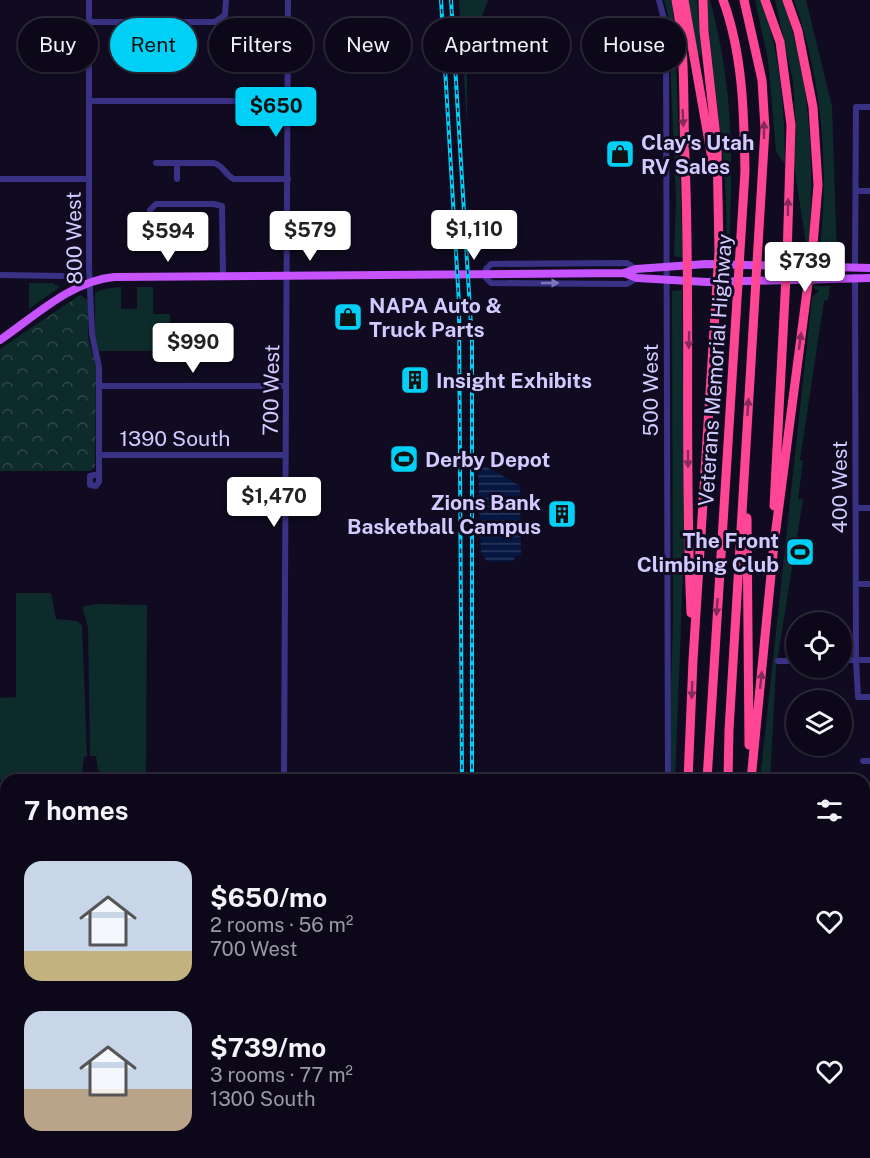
<!DOCTYPE html>
<meta charset="utf-8">
<style>
body{margin:0;font-family:"Public Sans",sans-serif;background:#151122;color:#f1f3f6;height:100vh;display:flex;flex-direction:column;font-size:22px;white-space:nowrap}
*{box-sizing:border-box;margin:0}
p{font-size:20px;color:#9a9aa2}
.icon{flex:none;width:33px;height:33px;fill:none;stroke:currentColor;stroke-width:2;stroke-linecap:round;stroke-linejoin:round}
.map{position:relative;flex:1;overflow:hidden}
.side{position:absolute;left:0px;top:774px;width:870px;height:384px;display:flex;flex-direction:column;background:#0c0819;border-radius:18px 18px 0 0;box-shadow:0 2px 4px #0004,0 0 0 2px #2c2938}
.side>*{flex:none}
.hud{position:absolute;left:18px;top:18px;width:834px;height:54px;display:flex;gap:12px}
.tools{position:absolute;left:786px;top:612px;display:grid;gap:12px}
.tools a{display:grid;place-items:center;width:66px;height:66px;border-radius:50%;background:#0c0819;box-shadow:0 2px 4px #0004,0 0 0 2px #2c2938;font-size:30px}
.price{position:absolute;translate:-50% -51px;padding:0 14px;border-radius:6px;background:#fff;color:#222;font-size:20px;line-height:39px;filter:drop-shadow(0 2px 3px #0008)}
.price::after{content:'';position:absolute;left:50%;top:36px;width:18px;height:14px;margin-left:-9px;background:inherit;clip-path:polygon(0 0,100% 0,50% 100%)}
.price.selected{background:#00d0f6;color:#111}
ul{padding:0;list-style:none}
li{display:flex;align-items:center;gap:18px;height:150px;padding:0 24px}
li span{display:grid;place-items:center;flex:none;width:168px;height:120px;border-radius:18px;color:#555}
li>.icon{margin-inline-start:auto}
span .icon{width:72px;height:72px;fill:#fffc;stroke-width:1}
li b{font-size:26px}
h2{display:flex;justify-content:space-between;align-items:center;height:72px;padding:0 24px;font-size:26px}
.tag{padding:0 21px;border-radius:27px;background:#0c0819;box-shadow:0 2px 4px #0004,0 0 0 2px #2c2938;font-size:21px;line-height:54px}
.tag.selected{background:#00d0f6;color:#111}
.map>svg:first-child{display:block}
</style>
<div class="map">
<svg width="870" height="1158" viewBox="0 0 870 1158">
<defs>
<pattern id="forest-crowns" width="20" height="18" patternUnits="userSpaceOnUse" patternTransform="scale(1.5)"><rect width="20" height="18" fill="#0d2b2b"/><path d="M2 6a3 3 0 1 1 6 0M12 15a3 3 0 1 1 6 0" fill="none" stroke="#2f484b"/></pattern>
<pattern id="water-rules" width="6" height="5" patternUnits="userSpaceOnUse" patternTransform="scale(1.5)"><rect width="6" height="5" fill="#051740"/><path d="M0 2.5h6" fill="none" stroke="#29375d"/></pattern>
</defs>
<rect width="100%" height="100%" fill="#100b21"/>
<path fill="#0d2b2b" d="M459 0H488L467 56V123Z
M664 0H672L675 32 683 258 674 256 676 200 668 16Z
M688 0H697L702 55 698 56Z
M707 0H710C734 91 733 156 729 249L726 248C730 165 711 83 707 0Z
M755 0H762C780 54 785 108 785 164L776 152 768 60Z
M775 0H783C811 82 815 163 809 249L807 250 794 166 796 132 793 81Z
M794 0H806L832 106 837 257 824 256 820 248C829 164 822 80 794 0Z
M29 283H52L60 287 29 309Z
M814 286H830L828 300 824 301 800 460 803 461 798 499H803L776 668 770 780H760L812 297 819 291 813 288Z
M121 287V309H137V287H153V314H170V351H99L95 335V293L103 289Z
M682 290 684 547 675 780H668L673 621 672 291Z
M16 593H51L56 619 77 621 82 625 87 756 84 757 82 772 78 780H0V698L16 697Z
M97 604 147 605 146 774 102 773 98 770 96 756H90L88 627 82 607Z"/>
<path fill="url(#forest-crowns)" d="M80 295 88 300V337L96 366 95 466 91 471H0V349Z"/>
<path fill="url(#water-rules)" d="M482 464 520 486 521 556H515L514 561 487 562 481 552 478 470Z"/>
<g fill="none" stroke-linecap="round" stroke-linejoin="round">
<path stroke="#393184" stroke-width="6" d="M89 0V268L92 334 99 367V482L96 486 90 485V476L99 474
M659 0 664 19 666 49 668 780
M89 22H215L225 15 226 0
M89 101H287
M156 163H214C224 166 225 175 234 179H288
M177 163V179
M0 179H89
M856 191H870
M150 210 156 204H214L222 206 223 276
M855 268 856 107H870
M636 269 627 263 491 264 486 269V278L491 283 627 284 637 278
M0 275 63 276
M855 277 856 660 858 697H870
M100 386H286
M99 455H286
M856 508H870
M856 584H870
M842 660H870
M778 661H796
M863 761H870
M284 780 288 0
M864 938H870
M0 979H6
M864 982H870
M283 1152V1158
M663 1152V1158"/>
<path stroke="#c752ff" stroke-width="8" d="M624 273 637 278 707 282 870 278
M0 340C34 317 71 281 114 277L624 273 636 269 706 264 870 268"/>
<path stroke="#ff4695" stroke-width="9" d="M676 0C686 51 683 107 685 159 691 310 684 461 691 613
M684 0 712 159
M765 0 780 42 791 125 787 258 774 506
M747 518 749 745
M688 780 693 660 719 251 717 146 704 31 703 0
M707 780 745 171C744 114 743 54 723 0
M728 780 729 730 765 129 762 80 744 0
M751 780 774 544 813 245 818 185 813 107 798 31 787 0
M691 1152V1158
M709 1152V1158
M732 1152 733 1158
M758 1152V1158
M680 1158 681 1152"/>
<g stroke="#00d0f6" stroke-width="4">
<path id="rail" d="M441 0 459 303 462 780
M451 0 472 342V780
M354 1152 366 1158
M399 1152 409 1158
M0 1156 170 1157 204 1152
M217 1158 227 1152
M462 1158V1152
M473 1158V1152"/>
</g>
<use href="#rail" stroke="#100b21" stroke-width="1.5" stroke-dasharray="4.5" stroke-linecap="butt"/>
</g>
<defs><path id="oneway-solid" d="M-6-.8H1V-3.2L6.5 0L1 3.2V.8H-6Z" transform="scale(1.5)"/></defs>
<g fill="#88285b">
<use href="#oneway-solid" transform="translate(683 118) rotate(88)"/>
<use href="#oneway-solid" transform="translate(764 130) rotate(-90)"/>
<use href="#oneway-solid" transform="translate(788 207) rotate(-89)"/>
<use href="#oneway-solid" transform="translate(689 340) rotate(91)"/>
<use href="#oneway-solid" transform="translate(800 341) rotate(-83)"/>
<use href="#oneway-solid" transform="translate(748 407) rotate(-86)"/>
<use href="#oneway-solid" transform="translate(688 459) rotate(90)"/>
<use href="#oneway-solid" transform="translate(717 607) rotate(94)"/>
<use href="#oneway-solid" transform="translate(761 680) rotate(-84)"/>
<use href="#oneway-solid" transform="translate(692 690) rotate(92)"/>
</g>
<use fill="#7e76bb" href="#oneway-solid" transform="translate(550 283)"/>
<defs>
<g id="shop-square" transform="scale(1.5)"><rect x="-9" y="-9" width="18" height="18" rx="4" fill="#00d0f6" stroke="#100b21"/><path d="M-5-2.5h2.3a2.7 3.5 0 0 1 5.4 0H5L5.5 6h-11ZM-1.5-2.5h3a1.5 2.3 0 0 0-3 0Z" fill="#111"/></g>
<g id="building-square" transform="scale(1.5)"><rect x="-9" y="-9" width="18" height="18" rx="4" fill="#00d0f6" stroke="#100b21"/><path d="M-4-6H4V6H1V3H-1V6H-4ZM-2.5-4.3h1.7v1.8h-1.7ZM.8-4.3h1.7v1.8H.8ZM-2.5-1h1.7V.8h-1.7ZM.8-1h1.7V.8H.8Z" fill="#111"/></g>
<g id="stadium-square" transform="scale(1.5)"><rect x="-9" y="-9" width="18" height="18" rx="4" fill="#00d0f6" stroke="#100b21"/><path d="M0-5a6.5 5 0 1 0 0 10a6.5 5 0 1 0 0-10ZM-3.5-1.8h7v3.6h-7Z" fill="#111"/></g>
</defs>
<g fill-rule="evenodd">
<use href="#shop-square" x="620" y="154"/>
<use href="#shop-square" x="348" y="317"/>
<use href="#building-square" x="415" y="380"/>
<use href="#stadium-square" x="404" y="459"/>
<use href="#building-square" x="562" y="514"/>
<use href="#stadium-square" x="800" y="552"/>
</g>
<g text-anchor="middle" dominant-baseline="central" stroke-width="6" stroke-linejoin="round" paint-order="stroke">
<g font-size="21" font-weight="bold" fill="#d3cbff" stroke="#100b21" text-anchor="start">
<text x="641" y="142">Clay's Utah<tspan x="641" dy="24">RV Sales</tspan></text>
<text x="369" y="305">NAPA Auto &amp;<tspan x="369" dy="24">Truck Parts</tspan></text>
<text x="436" y="380">Insight Exhibits</text>
<text x="425" y="459">Derby Depot</text>
<text x="541" y="502" text-anchor="end">Zions Bank<tspan x="541" dy="24">Basketball Campus</tspan></text>
<text x="779" y="540" text-anchor="end">The Front<tspan x="779" dy="24">Climbing Club</tspan></text>
</g>
<g font-size="21" fill="#d3cbff" stroke="#100b21">
<text transform="translate(74 238) rotate(-91)">800 West</text>
<text transform="translate(715 370) rotate(-86)">Veterans Memorial Highway</text>
<text transform="translate(271 390) rotate(-89)">700 West</text>
<text transform="translate(650 390) rotate(-90)">500 West</text>
<text x="175" y="438">1390 South</text>
<text transform="translate(839 487) rotate(-90)">400 West</text>
</g>
</g>
</svg>
<div class="tools">
<a><svg class="icon" aria-label="locate" viewBox="0 0 24 24"><circle cx="12" cy="12" r="6"/><path d="M12 2v4M12 18v4M2 12h4M18 12h4"/></svg></a>
<a><svg class="icon" aria-label="layers" viewBox="0 0 24 24"><path d="M12 4l9 5-9 5-9-5zM3 14l9 5 9-5"/></svg></a>
</div>
<b class="price selected" style="left:276px;top:138px">$650</b>
<b class="price" style="left:474px;top:261px">$1,110</b>
<b class="price" style="left:310px;top:262px">$579</b>
<b class="price" style="left:168px;top:263px">$594</b>
<b class="price" style="left:805px;top:293px">$739</b>
<b class="price" style="left:193px;top:374px">$990</b>
<b class="price" style="left:274px;top:528px">$1,470</b>
<div class="hud">
<a class="tag">Buy</a>
<a class="tag selected">Rent</a>
<a class="tag">Filters</a>
<a class="tag">New</a>
<a class="tag">Apartment</a>
<a class="tag">House</a>
</div>
<section class="side">
<h2>7 homes<svg class="icon" aria-label="filters" viewBox="0 0 24 24"><path d="M4 7h16M4 17h16"/><circle cx="9" cy="7" r="2"/><circle cx="15" cy="17" r="2"/></svg></h2>
<ul>
<li><span style="background:linear-gradient(#c9d6e8 75%,#c2b280 0)"><svg class="icon" aria-label="home" viewBox="0 0 24 24"><path d="M3 11l9-7 9 7M6 9v11h12V9"/></svg></span><div><b>$650/mo</b><p>2 rooms · 56 m²</p><p>700 West</p></div><svg class="icon" aria-label="heart" viewBox="0 0 24 24"><path d="M12 20l-8-8c-3-5 5-10 8-4 3-6 11-1 8 4z"/></svg></li>
<li><span style="background:linear-gradient(#c9d6e8 65%,#b9a48a 0)"><svg class="icon" aria-label="home" viewBox="0 0 24 24"><path d="M3 11l9-7 9 7M6 9v11h12V9"/></svg></span><div><b>$739/mo</b><p>3 rooms · 77 m²</p><p>1300 South</p></div><svg class="icon" aria-label="heart" viewBox="0 0 24 24"><path d="M12 20l-8-8c-3-5 5-10 8-4 3-6 11-1 8 4z"/></svg></li>
</ul>
</section>
</div>
